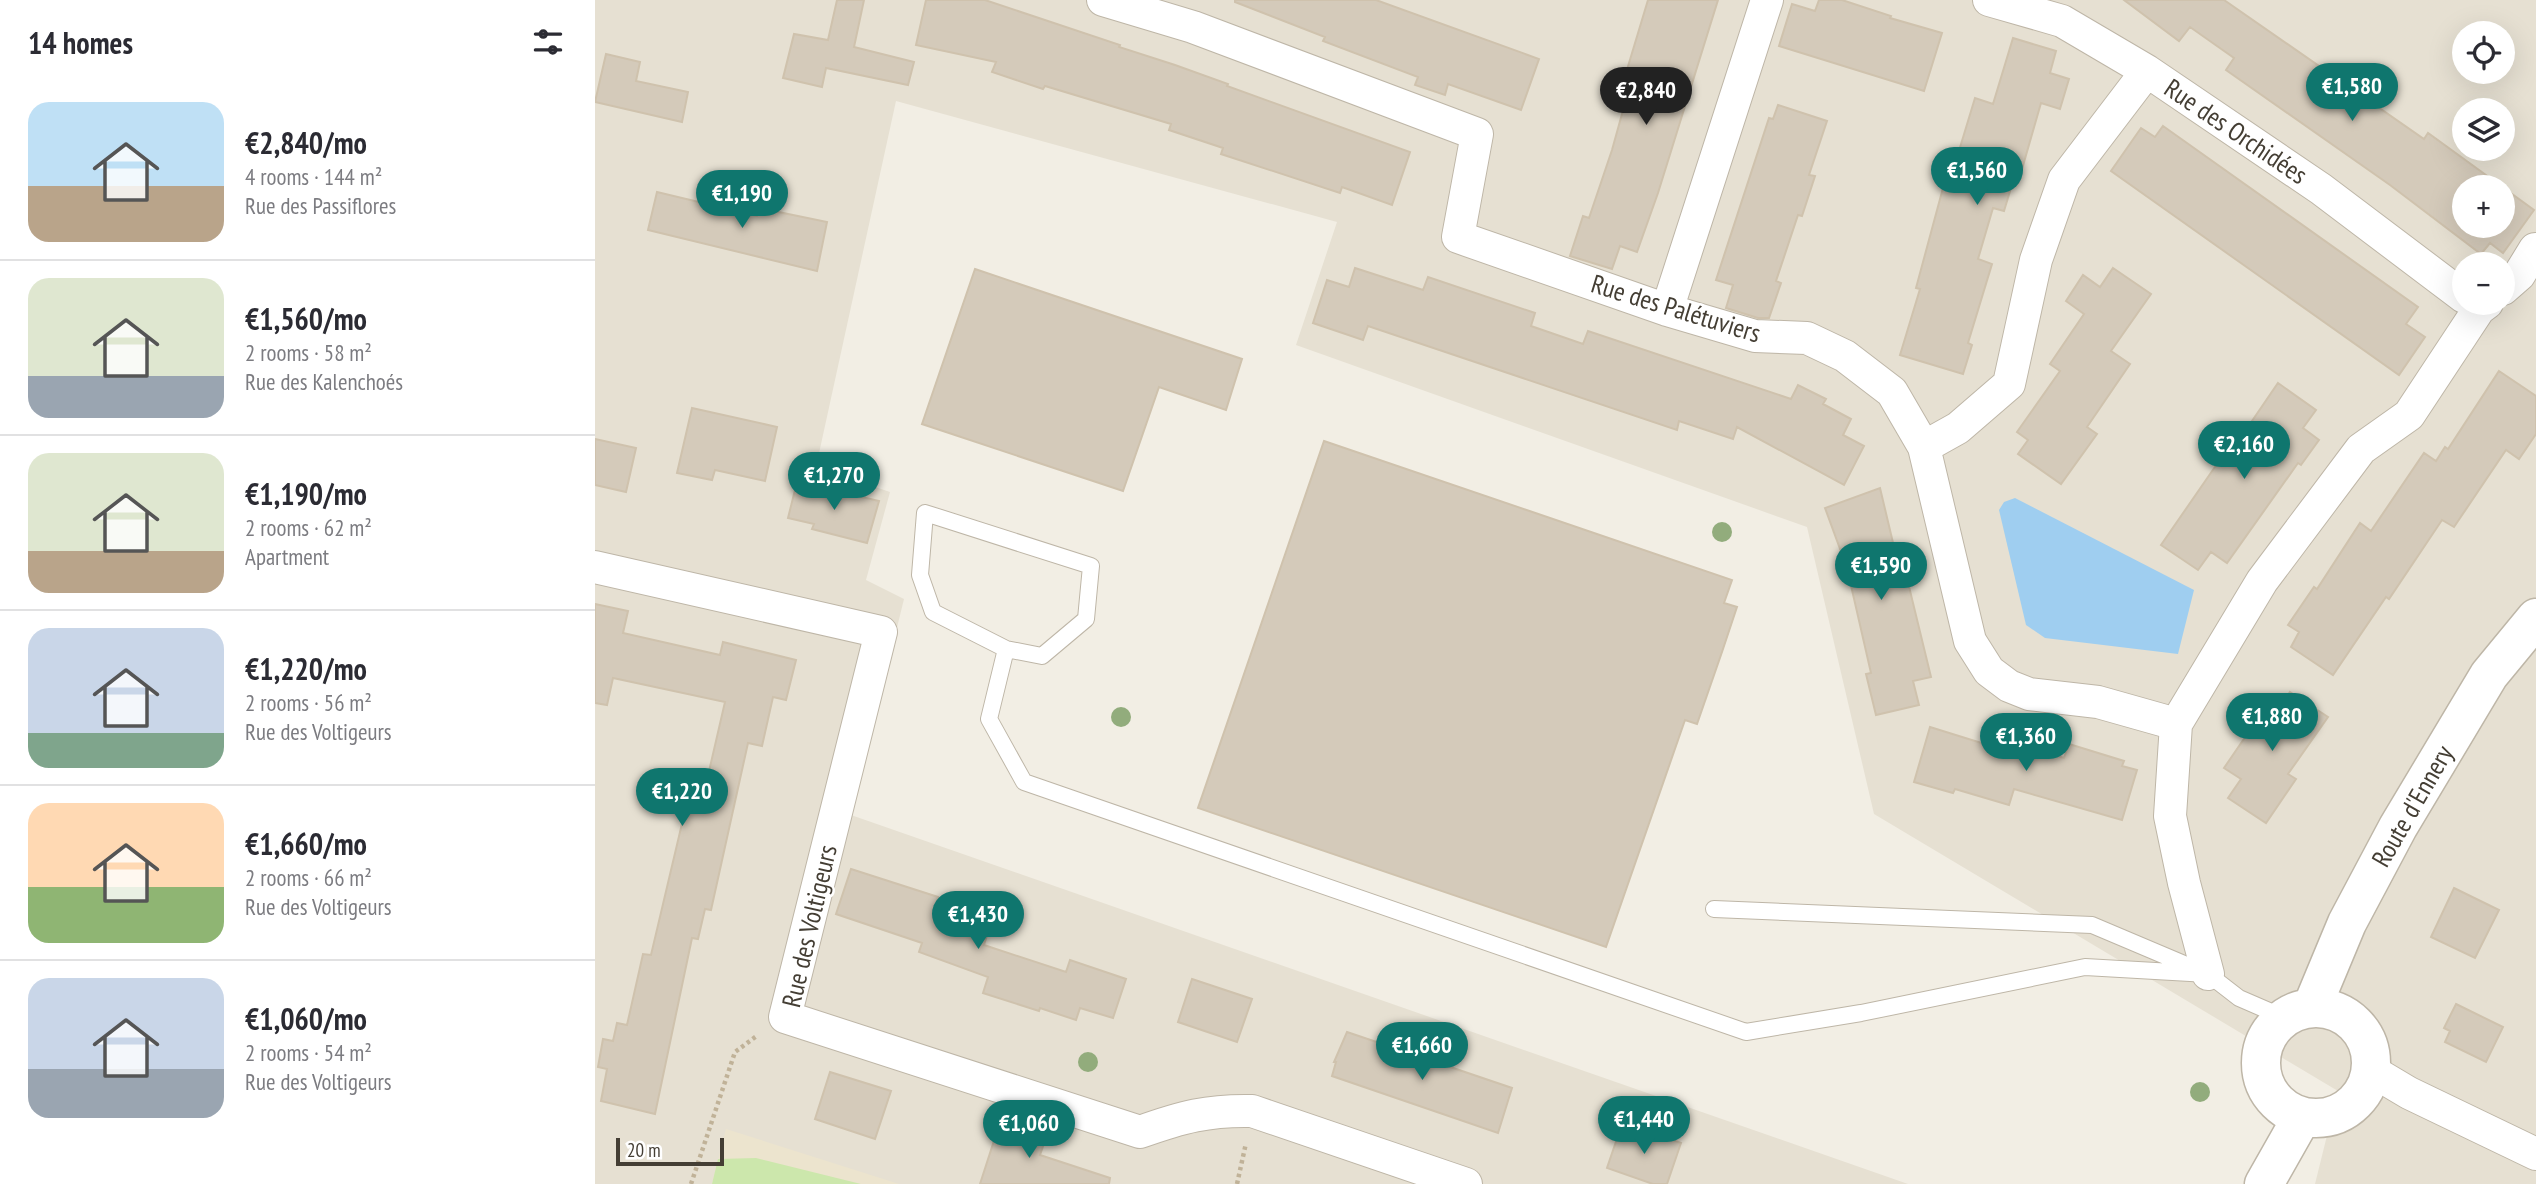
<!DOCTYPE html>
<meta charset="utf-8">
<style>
body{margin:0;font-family:"PT Sans Narrow",sans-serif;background:#f7f7f7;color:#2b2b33;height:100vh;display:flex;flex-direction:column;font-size:26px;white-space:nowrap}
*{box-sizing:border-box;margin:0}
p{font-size:23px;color:#7c7c81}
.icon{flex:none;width:38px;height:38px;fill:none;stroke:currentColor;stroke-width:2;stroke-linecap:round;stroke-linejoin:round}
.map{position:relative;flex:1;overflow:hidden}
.details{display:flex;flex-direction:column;background:#fff;width:595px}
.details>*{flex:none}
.controls{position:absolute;left:1857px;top:21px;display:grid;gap:14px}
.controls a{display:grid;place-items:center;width:63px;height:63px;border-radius:50%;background:#fff;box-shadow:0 7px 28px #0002;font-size:35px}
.scale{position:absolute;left:21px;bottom:18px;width:108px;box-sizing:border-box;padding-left:7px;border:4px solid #443e34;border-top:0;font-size:19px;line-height:24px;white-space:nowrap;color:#443e34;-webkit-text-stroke:5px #fff;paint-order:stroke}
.price{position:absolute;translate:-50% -60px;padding:0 16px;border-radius:24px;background:#0f766e;color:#fff;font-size:23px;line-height:46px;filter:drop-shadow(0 2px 4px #0008)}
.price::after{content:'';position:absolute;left:50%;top:42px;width:21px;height:16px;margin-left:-10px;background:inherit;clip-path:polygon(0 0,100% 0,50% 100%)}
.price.selected{background:#222;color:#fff}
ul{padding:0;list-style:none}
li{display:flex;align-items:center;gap:21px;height:175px;padding:0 28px}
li+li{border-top:2px solid #e1e1e2}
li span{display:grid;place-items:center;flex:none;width:196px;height:140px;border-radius:21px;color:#555}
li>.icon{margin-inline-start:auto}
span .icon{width:84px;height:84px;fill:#fffc;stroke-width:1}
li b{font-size:30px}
h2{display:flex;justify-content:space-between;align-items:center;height:84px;padding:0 28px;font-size:30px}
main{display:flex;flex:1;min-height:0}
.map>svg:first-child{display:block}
</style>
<main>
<section class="details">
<h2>14 homes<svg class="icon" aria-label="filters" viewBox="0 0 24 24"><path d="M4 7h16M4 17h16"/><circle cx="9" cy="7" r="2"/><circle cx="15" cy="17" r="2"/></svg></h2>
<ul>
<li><span style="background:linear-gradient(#bfe0f5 60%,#b9a48a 0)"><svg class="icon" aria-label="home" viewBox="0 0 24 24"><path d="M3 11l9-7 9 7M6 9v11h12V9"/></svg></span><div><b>€2,840/mo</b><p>4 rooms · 144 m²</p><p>Rue des Passiflores</p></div></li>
<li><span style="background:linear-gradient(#dfe7d0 70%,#9aa5b1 0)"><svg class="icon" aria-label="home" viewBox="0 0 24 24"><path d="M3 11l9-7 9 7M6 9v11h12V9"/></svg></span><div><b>€1,560/mo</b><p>2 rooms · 58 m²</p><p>Rue des Kalenchoés</p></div></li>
<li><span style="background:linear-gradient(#dfe7d0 70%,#b9a48a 0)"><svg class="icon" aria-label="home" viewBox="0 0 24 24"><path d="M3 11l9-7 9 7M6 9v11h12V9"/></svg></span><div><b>€1,190/mo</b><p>2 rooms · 62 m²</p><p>Apartment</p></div></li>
<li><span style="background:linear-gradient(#c9d6e8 75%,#7fa58c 0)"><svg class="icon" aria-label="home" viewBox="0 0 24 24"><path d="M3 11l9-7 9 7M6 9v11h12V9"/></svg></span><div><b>€1,220/mo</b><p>2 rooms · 56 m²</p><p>Rue des Voltigeurs</p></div></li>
<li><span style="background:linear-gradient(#ffd9b3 60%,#8fb573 0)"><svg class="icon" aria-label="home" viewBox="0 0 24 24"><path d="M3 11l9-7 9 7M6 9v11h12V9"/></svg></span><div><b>€1,660/mo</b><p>2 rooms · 66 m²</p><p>Rue des Voltigeurs</p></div></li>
<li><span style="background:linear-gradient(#c9d6e8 65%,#9aa5b1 0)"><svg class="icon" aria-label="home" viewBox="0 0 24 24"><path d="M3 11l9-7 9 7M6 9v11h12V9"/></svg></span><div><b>€1,060/mo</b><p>2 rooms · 54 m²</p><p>Rue des Voltigeurs</p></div></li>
</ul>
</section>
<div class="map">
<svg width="1941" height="1184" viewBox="0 0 1941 1184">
<rect width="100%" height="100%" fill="#f2eee4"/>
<path fill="#e6e0d2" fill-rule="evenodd" d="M0 0H1941V1184H1720L1743 1091 1279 814 1212 527 701 345 742 222 301 101 221 467 295 492 271 580 309 599 256 815 1313 1184H0ZM1869 33H1908V72H1869ZM1869 110H1908V149H1869ZM1869 187H1908V226H1869ZM1869 264H1908V303H1869Z"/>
<path fill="#ece4ce" d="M131 1129 304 1184H117Z"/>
<path fill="#cce7ac" d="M161 1158 266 1184H117L123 1159Z"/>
<path fill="#9fcef0" d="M1420 498 1599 590 1583 654 1450 638 1431 625 1404 510 1409 502Z"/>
<path fill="#d4caba" stroke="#cfc2ad" stroke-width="2" fill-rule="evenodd" d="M242 0H269L259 47 319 62 313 85 231 68 227 87 188 78 199 34 233 40Z
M331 0H390L525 45 524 47 580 65 633 84 632 86 815 152 797 205 747 187 745 193 626 154 628 148 574 130 576 124 450 86 448 89 397 72 401 62 321 45Z
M640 0H781L944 59 926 110 853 84 850 95 820 85 823 77 728 41 730 37 640 2Z
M1053 0H1123L1063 193 1042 252 1025 246 1017 269 975 256 988 216 994 218 1017 150 1032 96 1025 93Z
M1224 0H1247L1296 16 1295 18 1347 33 1329 91 1184 46 1197 4 1220 11Z
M1529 0H1629L1829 139 1833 133 1939 210 1908 253 1895 243 1886 254 1795 185 1631 70 1639 58 1595 27 1584 41ZM1869 187H1908V226H1869Z
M1418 38 1461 51 1455 73 1474 79 1465 109 1446 103 1427 169 1422 168 1409 211 1398 208 1383 259 1397 264 1373 343 1377 345 1368 374 1305 355 1325 289 1321 288 1355 162 1360 164 1380 98 1398 104Z
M11 54 45 62 41 81 93 92 87 122 0 102Z
M1183 105 1232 121 1214 175 1220 176 1207 216 1203 215 1181 281 1186 283 1174 318H1163L1131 308 1138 285 1121 280 1174 118 1178 119Z
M1568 126 1823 307 1811 324 1830 337 1804 375 1516 171 1546 128 1560 137Z
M62 192 162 216 164 208 232 222 222 271 53 230Z
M760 268 828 290 833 277 940 313 936 326 988 344 993 331 1196 399 1203 385 1231 399 1228 404 1256 419 1248 435 1269 446 1249 485 1142 427 1138 439 1084 421 1082 430 773 326 768 340 718 323 732 280 754 287Z
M1518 268 1556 294 1516 351 1535 364 1492 427 1502 434 1466 484 1423 454 1433 440 1422 432 1465 371 1455 364 1489 314 1471 301 1488 275 1505 287Z
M380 269 647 359 631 410 564 387 528 491 327 424Z
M1904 371 1941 396V434L1924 459 1911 450 1859 527 1847 520 1794 599 1791 597 1738 675 1696 647 1704 632 1693 625 1719 587 1722 589 1765 523 1776 531 1829 453 1841 461 1850 447 1853 449Z
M1683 383 1721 410 1708 428 1724 440 1706 465 1703 463 1632 563 1616 552 1603 570 1566 545 1640 438 1644 440Z
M97 408 182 427 170 481 120 470 117 480 82 473Z
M0 439 41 448 31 492 0 485Z
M729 441 1137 580 1129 603 1142 607 1127 652 1102 724 1090 720 1011 947 603 808Z
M202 482 284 501 272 543 217 529 219 524 193 518Z
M1285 488 1304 568 1309 566 1336 677 1318 681 1324 705 1281 715 1271 674 1276 673 1252 568 1230 508Z
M0 604 33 611 28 633 125 655 128 642 201 660 191 700 178 697 167 746 153 743 116 910 110 909 103 939 97 938 60 1114 6 1101 12 1069 3 1067 8 1039 18 1041 22 1023 32 1025 48 954 56 955 98 777 112 780 130 702 18 678 12 705 0 703Z
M1695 692 1733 717 1693 774 1701 779 1671 823 1633 798 1646 779 1629 768 1655 730 1647 725 1665 699 1682 711Z
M1335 727 1412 751 1415 741 1469 758 1474 744 1529 761 1527 766 1542 770 1527 820 1419 789 1414 805 1360 789 1358 793 1319 782Z
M256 869 343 897 339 910 394 929 389 945 471 972 475 960 531 979 518 1018 485 1008 481 1020 445 1008 444 1011 388 993 393 977 324 952 327 943 241 914Z
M1859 888 1904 910 1880 958 1836 937Z
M597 979 657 999 642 1042 583 1022Z
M1861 1004 1908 1027 1891 1062 1850 1042 1855 1031 1849 1028Z
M752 1032 917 1088 903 1133 737 1076 741 1062H739Z
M235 1072 296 1091 280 1139 220 1119Z
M407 1116 453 1132 445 1155 515 1178 514 1184H385Z
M1027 1124 1086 1143 1072 1184H1058L1012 1168Z"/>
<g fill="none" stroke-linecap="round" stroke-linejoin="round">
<g stroke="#beb6a7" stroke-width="18">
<path id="service" d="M411 649 338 612 325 575 330 513 496 566 491 619 447 656 411 649 394 719 429 782 1151 1032 1266 1013 1490 967 1613 974 1644 998 1688 1017
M1119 909 1497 925 1601 969"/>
</g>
<g stroke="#beb6a7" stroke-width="34">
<path id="minor" d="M508 0 598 27 882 134 863 237 1072 310 1160 336 1212 338 1250 356 1297 392 1329 447 1375 641 1394 671 1414 686 1434 694 1503 702 1581 724
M1394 0 1467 21 1552 71 1726 189 1869 297
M1908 289 1924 275 1940 249
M1072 310 1172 0
M1329 447 1363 428 1414 384 1441 260 1469 180 1552 71
M0 567 286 632 190 1017 545 1132C587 1117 613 1110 657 1111L871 1184
M1613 974 1589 883 1575 816 1581 724 1667 581 1766 449 1814 415 1884 309 1892 303
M1777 1071 1814 1093 1941 1154"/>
</g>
<g stroke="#beb6a7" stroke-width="41">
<path id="tertiary" d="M1717 1007 1752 923 1803 827 1894 675 1941 618
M1666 1063a55 55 0 1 1 110 0a55 55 0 1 1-110 0Z
M1669 1184 1707 1117"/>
</g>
<path stroke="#c0b298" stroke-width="4.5" stroke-dasharray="3.5 3.5" stroke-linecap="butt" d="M96 1184 140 1052 163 1035
M642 1184 651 1143"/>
<use href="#service" stroke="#fff" stroke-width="16"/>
<use href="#minor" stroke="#fff" stroke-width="32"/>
<use href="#tertiary" stroke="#fff" stroke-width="38"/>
</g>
<g fill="#92ac7c">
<circle cx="1127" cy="532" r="10"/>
<circle cx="526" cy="717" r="10"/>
<circle cx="493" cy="1062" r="10"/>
<circle cx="1605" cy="1092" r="10"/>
</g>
<g text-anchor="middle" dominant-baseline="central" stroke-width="5" stroke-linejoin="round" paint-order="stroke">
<g font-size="26" fill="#443e34" stroke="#fff">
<text transform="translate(1641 131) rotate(34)">Rue des Orchidées</text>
<text transform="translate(1081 308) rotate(17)">Rue des Palétuviers</text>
<text transform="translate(1817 806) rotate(-60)">Route d'Ennery</text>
<text transform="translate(214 926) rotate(-77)">Rue des Voltigeurs</text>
</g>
</g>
</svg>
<div class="controls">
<a><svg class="icon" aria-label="locate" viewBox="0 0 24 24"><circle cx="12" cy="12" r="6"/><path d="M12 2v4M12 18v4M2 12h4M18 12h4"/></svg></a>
<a><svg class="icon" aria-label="layers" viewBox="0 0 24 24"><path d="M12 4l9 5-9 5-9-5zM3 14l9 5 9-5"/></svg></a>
<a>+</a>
<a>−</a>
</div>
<div class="scale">20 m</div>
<b class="price" style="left:1757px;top:123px">€1,580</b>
<b class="price selected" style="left:1051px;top:127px">€2,840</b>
<b class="price" style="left:1382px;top:207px">€1,560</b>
<b class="price" style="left:147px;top:230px">€1,190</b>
<b class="price" style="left:1649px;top:481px">€2,160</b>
<b class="price" style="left:239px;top:512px">€1,270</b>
<b class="price" style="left:1286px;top:602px">€1,590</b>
<b class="price" style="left:1677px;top:753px">€1,880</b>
<b class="price" style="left:1431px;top:773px">€1,360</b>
<b class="price" style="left:87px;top:828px">€1,220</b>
<b class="price" style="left:383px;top:951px">€1,430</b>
<b class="price" style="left:827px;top:1082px">€1,660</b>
<b class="price" style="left:1049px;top:1156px">€1,440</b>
<b class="price" style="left:434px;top:1160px">€1,060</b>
</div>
</main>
